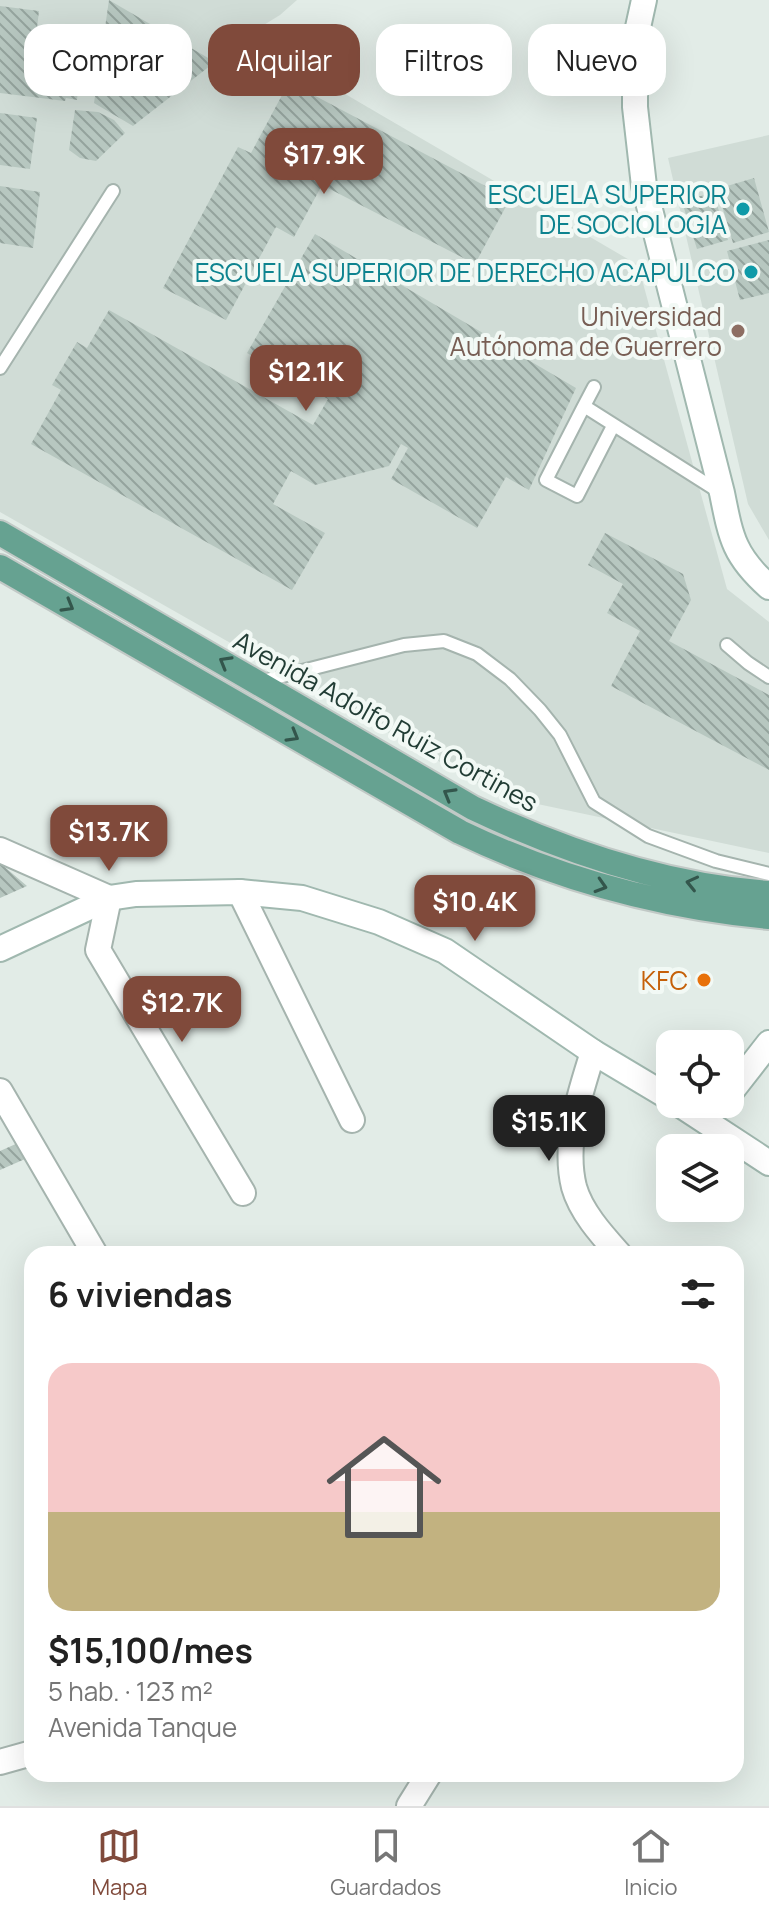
<!DOCTYPE html>
<html lang="es">
<meta charset="utf-8">
<style>
body{margin:0;font-family:Manrope,sans-serif;background:#f6f6f6;color:#222;height:100vh;display:flex;flex-direction:column;font-size:30px;white-space:nowrap}
*{box-sizing:border-box;margin:0}
p{font-size:26px;color:#767676}
.icon{flex:none;width:44px;height:44px;fill:none;stroke:currentColor;stroke-width:2;stroke-linecap:round;stroke-linejoin:round}
.map{position:relative;flex:1;overflow:hidden}
.drawer{position:absolute;left:24px;top:1246px;width:720px;height:536px;display:flex;flex-direction:column;background:#fff;border-radius:24px;box-shadow:0 8px 32px #0002}
.drawer>*{flex:none}
.guide{position:absolute;left:24px;top:24px;width:722px;height:72px;display:flex;gap:16px}
.fabs{position:absolute;left:656px;top:1030px;display:grid;gap:16px}
.fabs a{display:grid;place-items:center;width:88px;height:88px;border-radius:16px;background:#fff;box-shadow:0 8px 32px #0002;font-size:40px}
.price{position:absolute;translate:-50% -68px;padding:0 18px;border-radius:16px;background:#804a3b;color:#fff;font-size:26px;line-height:52px;filter:drop-shadow(0 2px 4px #0008)}
.price::after{content:'';position:absolute;left:50%;top:48px;width:24px;height:18px;margin-left:-12px;background:inherit;clip-path:polygon(0 0,100% 0,50% 100%)}
.price.current{background:#222;color:#fff}
ul{padding:0;list-style:none}
li{display:grid;align-content:center;gap:16px;height:424px;padding:0 24px}
li+li{border-top:2px solid #e0e0e0}
li span{display:grid;place-items:center;height:248px;border-radius:24px;color:#555}
li>.icon{margin-inline-start:auto}
span .icon{width:144px;height:144px;fill:#fffc;stroke-width:1}
li b{font-size:34px}
h2{display:flex;justify-content:space-between;align-items:center;height:96px;padding:0 24px;font-size:34px}
.chip{padding:0 28px;border-radius:24px;background:#fff;box-shadow:0 8px 32px #0002;font-size:28px;line-height:72px}
.chip.current{background:#804a3b;color:#fff}
.menu{display:flex;justify-content:space-around;align-items:center;height:112px;border-top:2px solid #e0e0e0;background:#fff;font-size:22px;color:#767676}
.menu a{display:grid;justify-items:center;gap:4px}
.menu .current{color:#804a3b}
.map>svg:first-child{display:block}
</style>
<div class="map">
<svg width="769" height="1806" viewBox="0 0 769 1806">
<defs>
<pattern id="building-back-hatch" width="6" height="6" patternUnits="userSpaceOnUse" patternTransform="scale(2)"><rect width="6" height="6" fill="#b7c7c0"/><path d="M-1 5l2 2M0 0l6 6M5-1l2 2" fill="none" stroke="#94a39d"/></pattern>
</defs>
<rect width="100%" height="100%" fill="#e2ece7"/>
<path fill="#d0dcd6" d="M0 0H297L280 15 246 36 638 265 727 589 769 622V853L500 796 0 512Z
M769 135V540L748 504 668 158Z"/>
<path fill="url(#building-back-hatch)" d="M109 0 215 62 133 126 94 103Z
M0 6 39 11 35 45 77 51 72 89 78 90 77 100 66 98 65 101 0 93Z
M289 82 510 199 475 264 322 185 294 237 276 227 226 320 163 288 238 147 251 153Z
M75 110 98 112 114 120 125 133 96 161 80 158 69 150Z
M0 113 37 118 30 169 0 165Z
M754 178 769 232 733 243 717 189Z
M0 186 40 192 33 248 0 243Z
M713 192 728 240 697 249 682 202Z
M315 234 576 388 529 490 506 477 477 528 391 479 408 448 401 444 389 466 315 485 291 471 273 504 325 533 292 590 31 444 61 390 52 385 77 342 87 348 109 310 313 425 328 399 247 353Z
M769 240V293L740 300 727 251Z
M605 533 683 574 691 600 669 641 769 695V770L611 686 640 631 607 613 623 584 588 565Z
M0 863 27 886 0 898Z
M18 1143 25 1159 0 1170V1151Z"/>
<g fill="none" stroke-linecap="round" stroke-linejoin="round">
<g stroke="#a5b4ae" stroke-width="16">
<path id="lane" d="M0 368 113 191
M594 387 584 406 718 491
M584 406 546 480 577 496 613 426
M727 645 748 663 769 677
M259 682 404 645 444 641 477 654 510 679 540 710 560 735 594 802 648 836 716 861 769 874"/>
</g>
<g stroke="#a5b4ae" stroke-width="28">
<path id="street" d="M0 850 109 898 98 950 243 1193
M240 892 352 1120
M593 1052C580 1094 563 1142 574 1187 581 1212 602 1235 619 1254
M0 1091 95 1254
M0 1762 32 1753
M409 1806 429 1774"/>
</g>
<g stroke="#a0b8af" stroke-width="28">
<path id="secondary" d="M644 0 635 41V107L644 186 722 493C731 538 734 556 769 587
M0 949 109 898 136 894 240 892 302 898 379 922 445 951 593 1052 670 1098
M730 1093 769 1043
M679 1104 769 1163"/>
</g>
<g stroke="#c1c9c6" stroke-width="28">
<path id="primary" d="M0 533 473 808C566 852 666 886 769 893
M0 567 460 832C558 879 661 907 769 917"/>
</g>
<use href="#lane" stroke="#fff" stroke-width="12"/>
<use href="#street" stroke="#fff" stroke-width="24"/>
<use href="#secondary" stroke="#fff" stroke-width="24"/>
<use href="#primary" stroke="#66a291" stroke-width="24"/>
</g>
<defs><path id="oneway-chevron" d="M-2-3.5L2.5 0L-2 3.5" fill="none" stroke-width="1.6" stroke-linecap="round" stroke-linejoin="round" transform="scale(2)"/></defs>
<g stroke="#33564c">
<use href="#oneway-chevron" transform="translate(68 606) rotate(30)"/>
<use href="#oneway-chevron" transform="translate(225 662) rotate(-150)"/>
<use href="#oneway-chevron" transform="translate(293 736) rotate(30)"/>
<use href="#oneway-chevron" transform="translate(449 794) rotate(-150)"/>
<use href="#oneway-chevron" transform="translate(692 883) rotate(-167)"/>
<use href="#oneway-chevron" transform="translate(601 886) rotate(17)"/>
</g>
<g fill="#0f9aa8" stroke="#f2f9f5" stroke-width="3">
<circle cx="743" cy="209" r="8"/>
<circle cx="751" cy="272" r="8"/>
</g>
<circle fill="#8d6e63" stroke="#f2f9f5" stroke-width="3" cx="738" cy="331" r="8"/>
<circle fill="#e8710a" stroke="#f2f9f5" stroke-width="3" cx="704" cy="980" r="8"/>
<g text-anchor="middle" dominant-baseline="central" stroke-width="8" stroke-linejoin="round" paint-order="stroke">
<g font-size="26" fill="#0d838f" stroke="#f2f9f5" text-anchor="end">
<text x="727" y="194">ESCUELA SUPERIOR<tspan x="727" dy="30">DE SOCIOLOGIA</tspan></text>
<text x="735" y="272">ESCUELA SUPERIOR DE DERECHO ACAPULCO</text>
</g>
<g font-size="26" fill="#785e54" stroke="#f2f9f5" text-anchor="end">
<text x="722" y="316">Universidad<tspan x="722" dy="30">Autónoma de Guerrero</tspan></text>
</g>
<g font-size="26" fill="#223d35" stroke="#f2f9f5">
<text transform="translate(386 721) rotate(29)">Avenida Adolfo Ruiz Cortines</text>
</g>
<g font-size="26" fill="#c56008" stroke="#f2f9f5" text-anchor="end">
<text x="688" y="980">KFC</text>
</g>
</g>
</svg>
<div class="fabs">
<a><svg class="icon" aria-label="locate" viewBox="0 0 24 24"><circle cx="12" cy="12" r="6"/><path d="M12 2v4M12 18v4M2 12h4M18 12h4"/></svg></a>
<a><svg class="icon" aria-label="layers" viewBox="0 0 24 24"><path d="M12 4l9 5-9 5-9-5zM3 14l9 5 9-5"/></svg></a>
</div>
<b class="price" style="left:324px;top:196px">$17.9K</b>
<b class="price" style="left:306px;top:413px">$12.1K</b>
<b class="price" style="left:109px;top:873px">$13.7K</b>
<b class="price" style="left:475px;top:943px">$10.4K</b>
<b class="price" style="left:182px;top:1044px">$12.7K</b>
<b class="price current" style="left:549px;top:1163px">$15.1K</b>
<div class="guide">
<a class="chip">Comprar</a>
<a class="chip current">Alquilar</a>
<a class="chip">Filtros</a>
<a class="chip">Nuevo</a>
</div>
<section class="drawer">
<h2>6 viviendas<svg class="icon" aria-label="filters" viewBox="0 0 24 24"><path d="M4 7h16M4 17h16"/><circle cx="9" cy="7" r="2"/><circle cx="15" cy="17" r="2"/></svg></h2>
<ul>
<li><span style="background:linear-gradient(#f6c9c9 60%,#c2b280 0)"><svg class="icon" aria-label="home" viewBox="0 0 24 24"><path d="M3 11l9-7 9 7M6 9v11h12V9"/></svg></span><div><b>$15,100/mes</b><p>5 hab. · 123 m²</p><p>Avenida Tanque</p></div></li>
</ul>
</section>
</div>
<nav class="menu">
<a class="current"><svg class="icon" aria-label="map" viewBox="0 0 24 24"><path d="M3 6l6-2 6 2 6-2v14l-6 2-6-2-6 2zM9 4v14M15 6v14"/></svg>Mapa</a>
<a><svg class="icon" aria-label="saved" viewBox="0 0 24 24"><path d="M7 4h10v16l-5-4-5 4z"/></svg>Guardados</a>
<a><svg class="icon" aria-label="home" viewBox="0 0 24 24"><path d="M3 11l9-7 9 7M6 9v11h12V9"/></svg>Inicio</a>
</nav>
